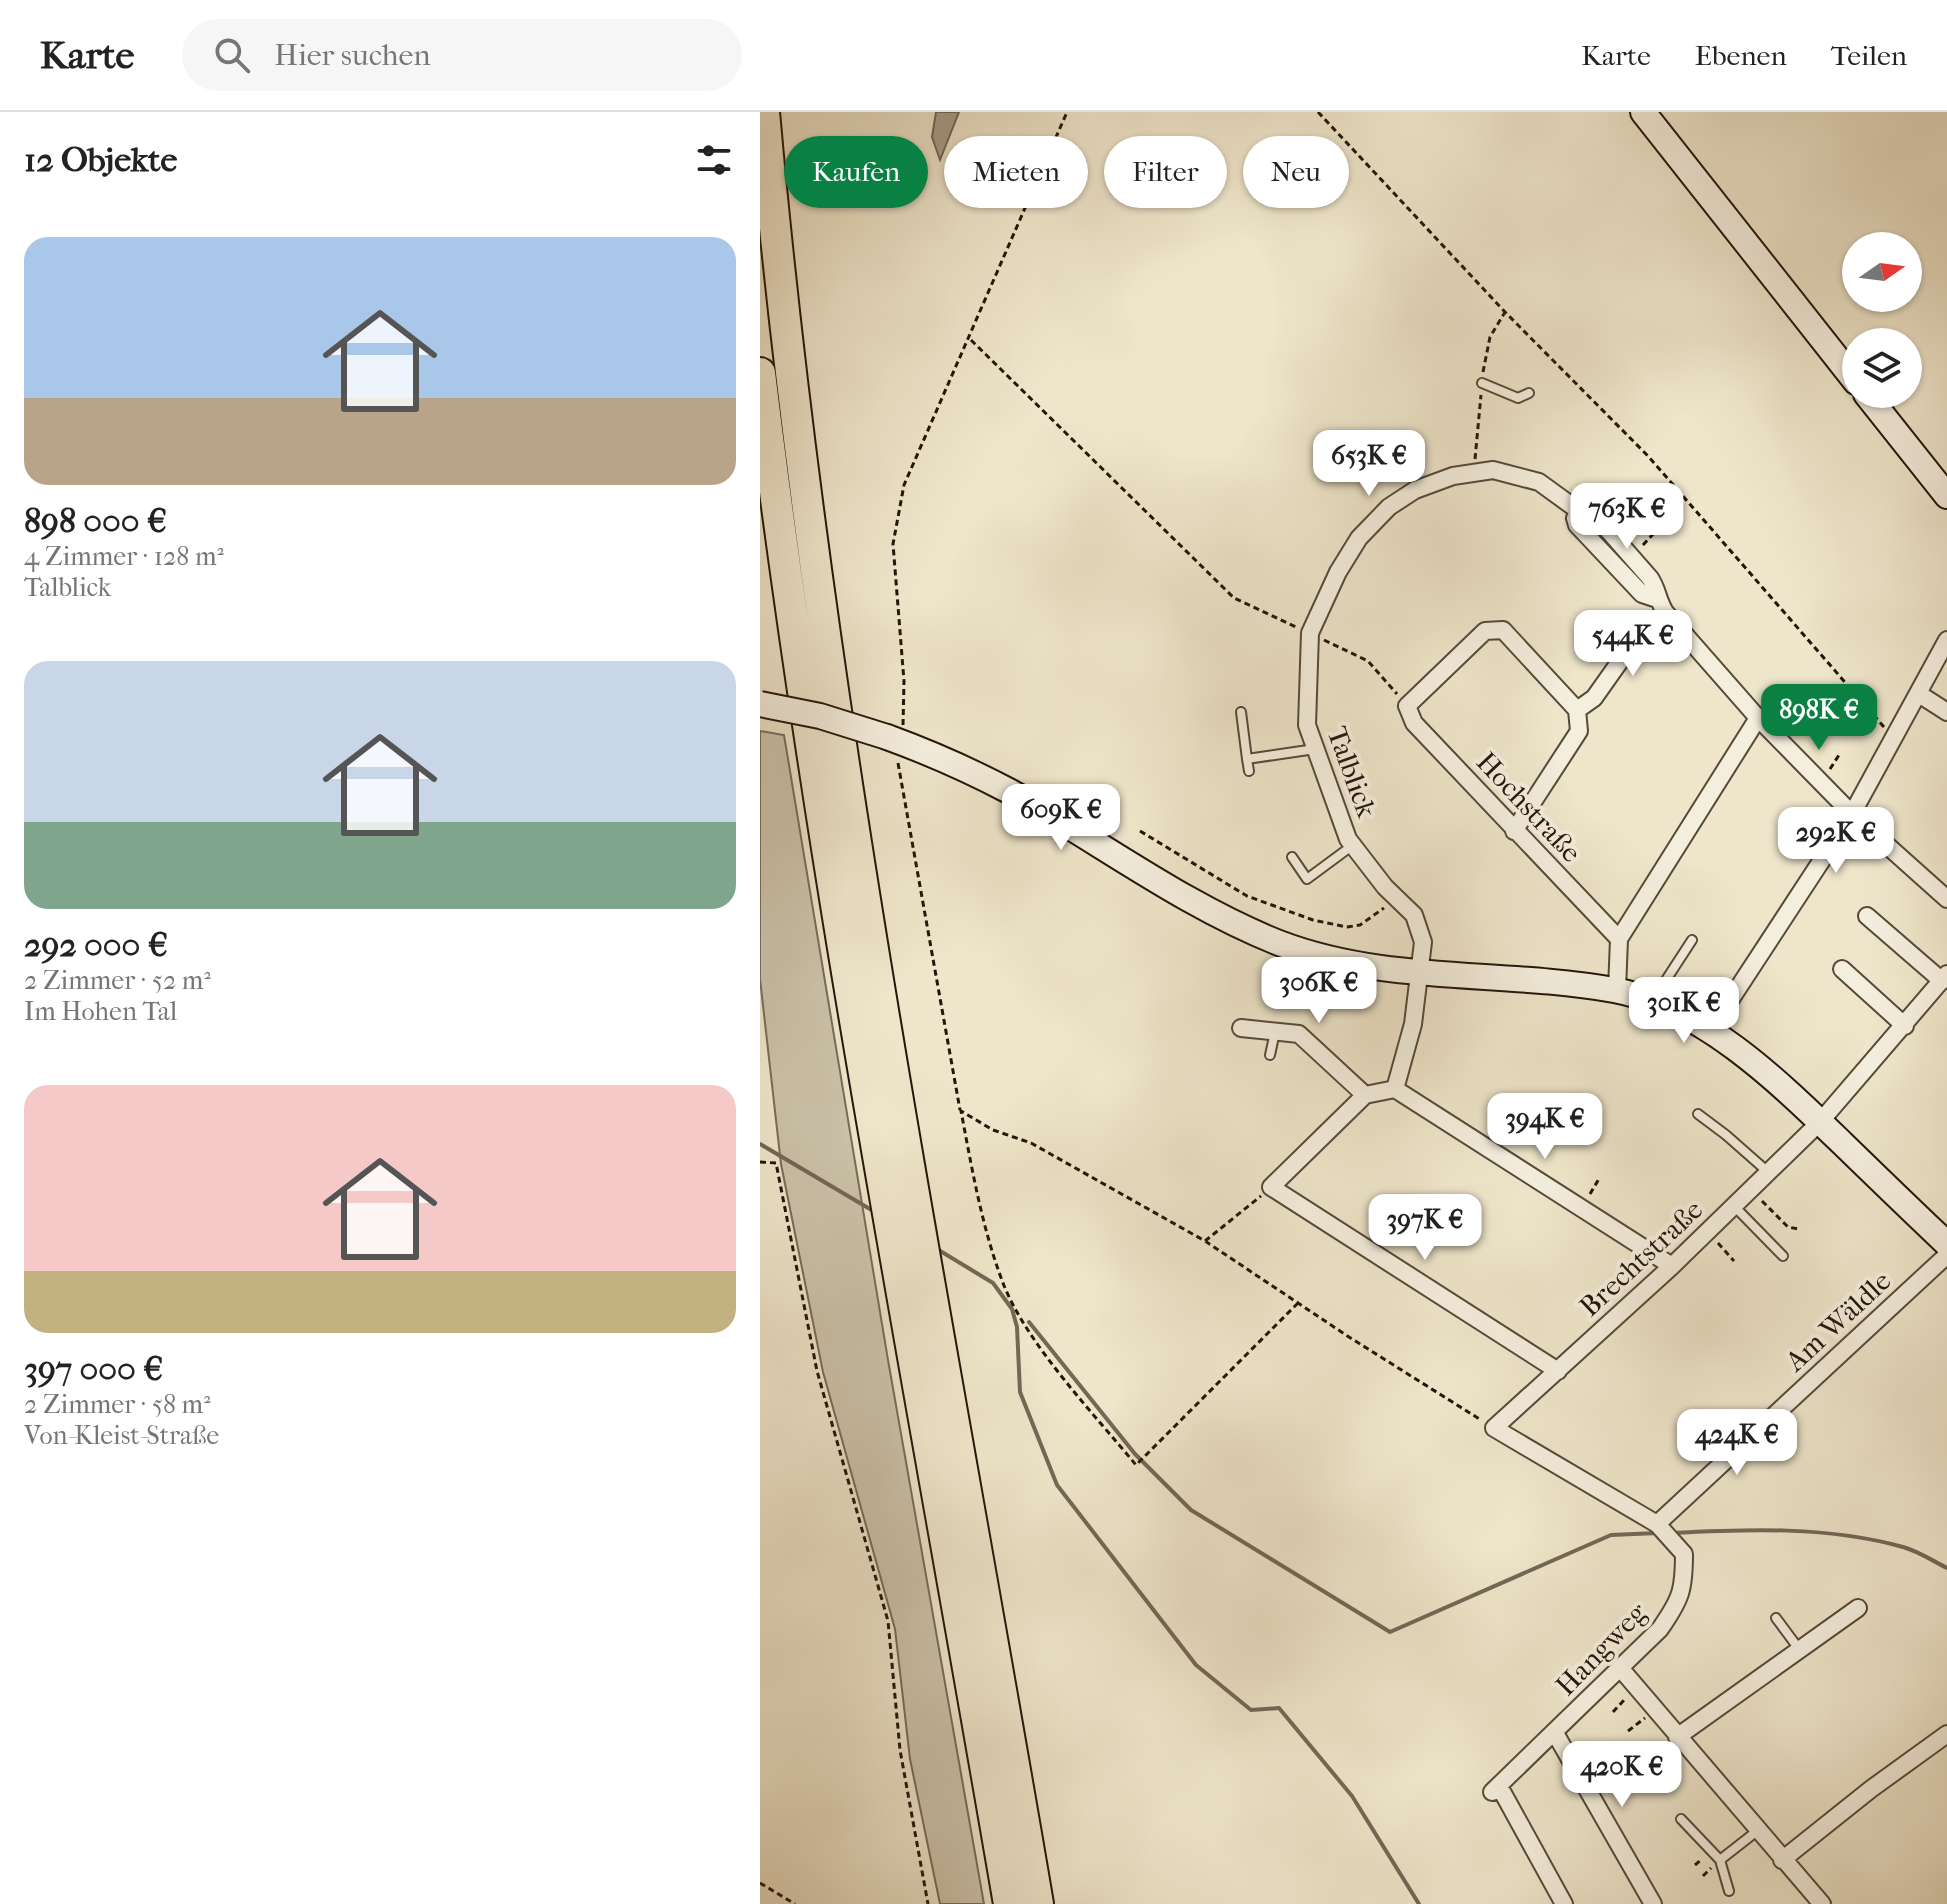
<!DOCTYPE html>
<html lang="de">
<meta charset="utf-8">
<style>
body{margin:0;font-family:"IM FELL French Canon",serif;background:#f6f6f6;color:#222;height:100vh;display:flex;flex-direction:column;font-size:30px;white-space:nowrap}
*{box-sizing:border-box;margin:0}
p{font-size:26px;color:#767676}
.icon{flex:none;width:44px;height:44px;fill:none;stroke:currentColor;stroke-width:2;stroke-linecap:round;stroke-linejoin:round}
.map{position:relative;flex:1;overflow:hidden}
.side{display:flex;flex-direction:column;background:#fff;width:760px}
.side>*{flex:none}
.top-card{position:absolute;left:24px;top:24px;width:760px;height:72px;display:flex;gap:16px}
.needle{width:52px;rotate:76deg}
.fabs{position:absolute;left:1082px;top:120px;display:grid;gap:16px}
.fabs a{display:grid;place-items:center;width:80px;height:80px;border-radius:50%;background:#fff;box-shadow:0 2px 6px #0004;font-size:40px}
.price{position:absolute;translate:-50% -68px;padding:0 18px;border-radius:16px;background:#fff;color:#222;font-size:26px;line-height:52px;filter:drop-shadow(0 2px 4px #0008)}
.price::after{content:'';position:absolute;left:50%;top:48px;width:24px;height:18px;margin-left:-12px;background:inherit;clip-path:polygon(0 0,100% 0,50% 100%)}
.price.on{background:#0b8043;color:#fff}
ul{padding:0;list-style:none}
li{display:grid;align-content:center;gap:16px;height:424px;padding:0 24px}
li span{display:grid;place-items:center;height:248px;border-radius:24px;color:#555}
li>.icon{margin-inline-start:auto}
span .icon{width:144px;height:144px;fill:#fffc;stroke-width:1}
li b{font-size:34px}
h2{display:flex;justify-content:space-between;align-items:center;height:96px;padding:0 24px;font-size:34px}
.chip{padding:0 28px;border-radius:36px;background:#fff;box-shadow:0 2px 6px #0004;font-size:28px;line-height:72px}
.chip.on{background:#0b8043;color:#fff}
header{display:flex;align-items:center;gap:48px;box-sizing:border-box;height:112px;padding:0 40px;background:#fff;border-bottom:2px solid #e0e0e0}
header strong{font-size:38px}
nav{display:flex;gap:44px;margin-inline-start:auto;font-size:28px}
.search{width:560px;height:72px;background:#f6f6f6;display:flex;align-items:center;gap:20px;box-sizing:border-box;padding:0 28px;border-radius:44px;color:#767676;font-size:30px}
main{display:flex;flex:1;min-height:0}
.map>svg:first-child{display:block}
</style>
<header>
<strong>Karte</strong>
<div class="search"><svg class="icon" aria-label="search" viewBox="0 0 24 24"><circle cx="10" cy="10" r="6"/><path d="M15 15l6 6"/></svg>Hier suchen</div>
<nav><a>Karte</a><a>Ebenen</a><a>Teilen</a></nav>
</header>
<main>
<section class="side">
<h2>12 Objekte<svg class="icon" aria-label="filters" viewBox="0 0 24 24"><path d="M4 7h16M4 17h16"/><circle cx="9" cy="7" r="2"/><circle cx="15" cy="17" r="2"/></svg></h2>
<ul>
<li><span style="background:linear-gradient(#a9c7e8 65%,#b9a48a 0)"><svg class="icon" aria-label="home" viewBox="0 0 24 24"><path d="M3 11l9-7 9 7M6 9v11h12V9"/></svg></span><div><b>898 000 €</b><p>4 Zimmer · 128 m²</p><p>Talblick</p></div></li>
<li><span style="background:linear-gradient(#c9d6e8 65%,#7fa58c 0)"><svg class="icon" aria-label="home" viewBox="0 0 24 24"><path d="M3 11l9-7 9 7M6 9v11h12V9"/></svg></span><div><b>292 000 €</b><p>2 Zimmer · 52 m²</p><p>Im Hohen Tal</p></div></li>
<li><span style="background:linear-gradient(#f6c9c9 75%,#c2b280 0)"><svg class="icon" aria-label="home" viewBox="0 0 24 24"><path d="M3 11l9-7 9 7M6 9v11h12V9"/></svg></span><div><b>397 000 €</b><p>2 Zimmer · 58 m²</p><p>Von-Kleist-Straße</p></div></li>
</ul>
</section>
<div class="map">
<svg width="1187" height="1792" viewBox="0 0 1187 1792">
<rect width="100%" height="100%" fill="#eee5ca"/>
<filter id="stains"><feTurbulence type="fractalNoise" baseFrequency=".0025" numOctaves="4"/><feColorMatrix values="0 0 0 0 .2 0 0 0 0 .09 0 0 0 0 .02 0 0 0 .5 -.17"/></filter>
<radialGradient id="worn" r=".72"><stop offset=".6" stop-color="#630" stop-opacity="0"/><stop offset="1" stop-color="#630" stop-opacity=".3"/></radialGradient>
<path fill="#cbc2a9" stroke="#776c5a" stroke-width="2" d="M0 619 24 623 128 1248 224 1792H180L150 1647 135 1517 63 1260 21 1052 0 867Z"/>
<path fill="#a99e89" stroke="#736756" stroke-width="2" d="M176 0H199L180 48 172 25Z"/>
<g fill="none" stroke-linecap="round" stroke-linejoin="round">
<path stroke="#736756" stroke-width="4" d="M0 1032 115 1100
M177 1137 233 1171 252 1197 257 1215 260 1280 297 1373 436 1553 491 1598 519 1596 592 1684 659 1792
M269 1210 375 1342 431 1398 630 1520 851 1423 898 1421
M911 1421C988 1417 1068 1414 1143 1435 1158 1439 1173 1449 1187 1456"/>
<g stroke="#56493a" stroke-width="12">
<path id="lane" d="M722 271 758 286 769 281
M481 600 487 647
M489 659 487 647 555 637
M532 745 547 767 593 733
M893 888 932 828
M510 943 515 920
M938 1002 966 1023 1008 1060
M974 1094 1023 1144
M1016 1506 1039 1537
M921 1707 960 1748 969 1779
M960 1748 997 1719"/>
</g>
<g stroke="#56493a" stroke-width="20">
<path id="street" d="M819 399 815 406 817 413 882 482 897 487
M1159 582 1187 600
M817 598 834 586 880 521 905 500
M754 719 819 619 817 598 743 518 725 519 647 594 654 611 859 827
M1107 804 1182 869
M1082 857 1145 914
M1187 862 1060 1010 912 1154 734 1316 897 1412 1187 1143
M857 878 859 827 998 606
M481 916 539 922 605 983
M950 919 1092 702 1187 528
M635 977 912 1154
M798 1259 511 1075 605 983 635 977 653 912 663 830 654 803 625 775 588 727 547 613 550 521 578 460 599 426 629 395 655 378 693 364 733 358 779 370 819 399 832 400 890 466C898 478 897 487 905 500L998 606 1092 702 1187 787
M861 1557 1062 1792
M795 1621 893 1792
M917 1625 1098 1496
M739 1674 804 1792
M732 1680 900 1517C921 1487 924 1478 924 1442L897 1412
M1022 1748 1111 1677 1187 1622"/>
</g>
<g stroke="#23150a" stroke-width="28">
<path id="secondary" d="M883 0 1096 270
M1106 282 1187 384
M127 625C168 640 211 659 249 679 339 729 423 793 519 831 626 872 742 858 854 878 942 894 1020 971 1082 1031 1117 1065 1152 1099 1187 1132"/>
</g>
<g stroke="#23150a" stroke-width="34">
<path id="highway" d="M4 0C57 602 177 1197 278 1792
M0 261C62 774 162 1282 249 1792"/>
</g>
<path stroke="#23150a" stroke-width="3" stroke-dasharray="6 4" stroke-linecap="butt" d="M558 0 745 200 888 344 1124 615
M211 228 474 486 536 515
M723 260 730 225 745 200
M715 347 721 283
M883 433 894 421
M564 528 608 549 637 582
M1012 599 1015 593 1028 596
M143 613 144 569 133 432 144 373 307 0
M138 651 200 998
M1070 657 1079 643
M380 719 487 784 553 808 587 815 600 813 624 796
M739 1025 749 1011
M0 1050 16 1051 57 1259 128 1509 140 1638 168 1792
M830 1082 840 1065
M1002 1089 1028 1115 1038 1117
M445 1129 501 1084
M958 1131 974 1149
M538 1191 376 1353C334 1302 266 1231 243 1171 222 1116 212 1057 201 999L233 1018 271 1031 445 1129 589 1225 721 1308
M853 1600 865 1587
M868 1619 885 1606
M935 1753 942 1747
M943 1764 951 1756
M0 1771 35 1792"/>
<use href="#lane" stroke="#f4eedd" stroke-width="8"/>
<use href="#street" stroke="#f4eedd" stroke-width="16"/>
<use href="#secondary" stroke="#f4eedd" stroke-width="24"/>
<use href="#highway" stroke="#eee5ca" stroke-width="30"/>
<g stroke="#23150a" stroke-width="28" stroke-linecap="butt">
<path id="secondary-bridge" d="M0 592 60 604 127 625"/>
</g>
<use href="#secondary-bridge" stroke="#f4eedd" stroke-width="24"/>
</g>
<g text-anchor="middle" dominant-baseline="central" stroke-width="8" stroke-linejoin="round" paint-order="stroke">
<g font-size="28" fill="#23150a" stroke="#f4eedd">
<text transform="translate(592 660) rotate(70)">Talblick</text>
<text transform="translate(769 695) rotate(47)">Hochstraße</text>
<text transform="translate(881 1146) rotate(-43)">Brechtstraße</text>
<text transform="translate(1078 1209) rotate(-43)">Am Wäldle</text>
<text transform="translate(841 1537) rotate(-46)">Hangweg</text>
</g>
</g>
<rect width="100%" height="100%" filter="url(#stains)"/>
<rect width="100%" height="100%" fill="url(#worn)"/>
</svg>
<div class="fabs">
<a><svg class="needle" viewBox="-14 -14 28 28"><path d="M0-13l5 13h-10z" fill="#e53935"/><path d="M0 13l5-13h-10z" fill="#767676"/></svg></a>
<a><svg class="icon" aria-label="layers" viewBox="0 0 24 24"><path d="M12 4l9 5-9 5-9-5zM3 14l9 5 9-5"/></svg></a>
</div>
<b class="price" style="left:609px;top:386px">653K €</b>
<b class="price" style="left:867px;top:439px">763K €</b>
<b class="price" style="left:873px;top:566px">544K €</b>
<b class="price on" style="left:1059px;top:640px">898K €</b>
<b class="price" style="left:301px;top:740px">609K €</b>
<b class="price" style="left:1076px;top:763px">292K €</b>
<b class="price" style="left:559px;top:913px">306K €</b>
<b class="price" style="left:924px;top:933px">301K €</b>
<b class="price" style="left:785px;top:1049px">394K €</b>
<b class="price" style="left:665px;top:1150px">397K €</b>
<b class="price" style="left:977px;top:1365px">424K €</b>
<b class="price" style="left:862px;top:1697px">420K €</b>
<div class="top-card">
<a class="chip on">Kaufen</a>
<a class="chip">Mieten</a>
<a class="chip">Filter</a>
<a class="chip">Neu</a>
</div>
</div>
</main>
